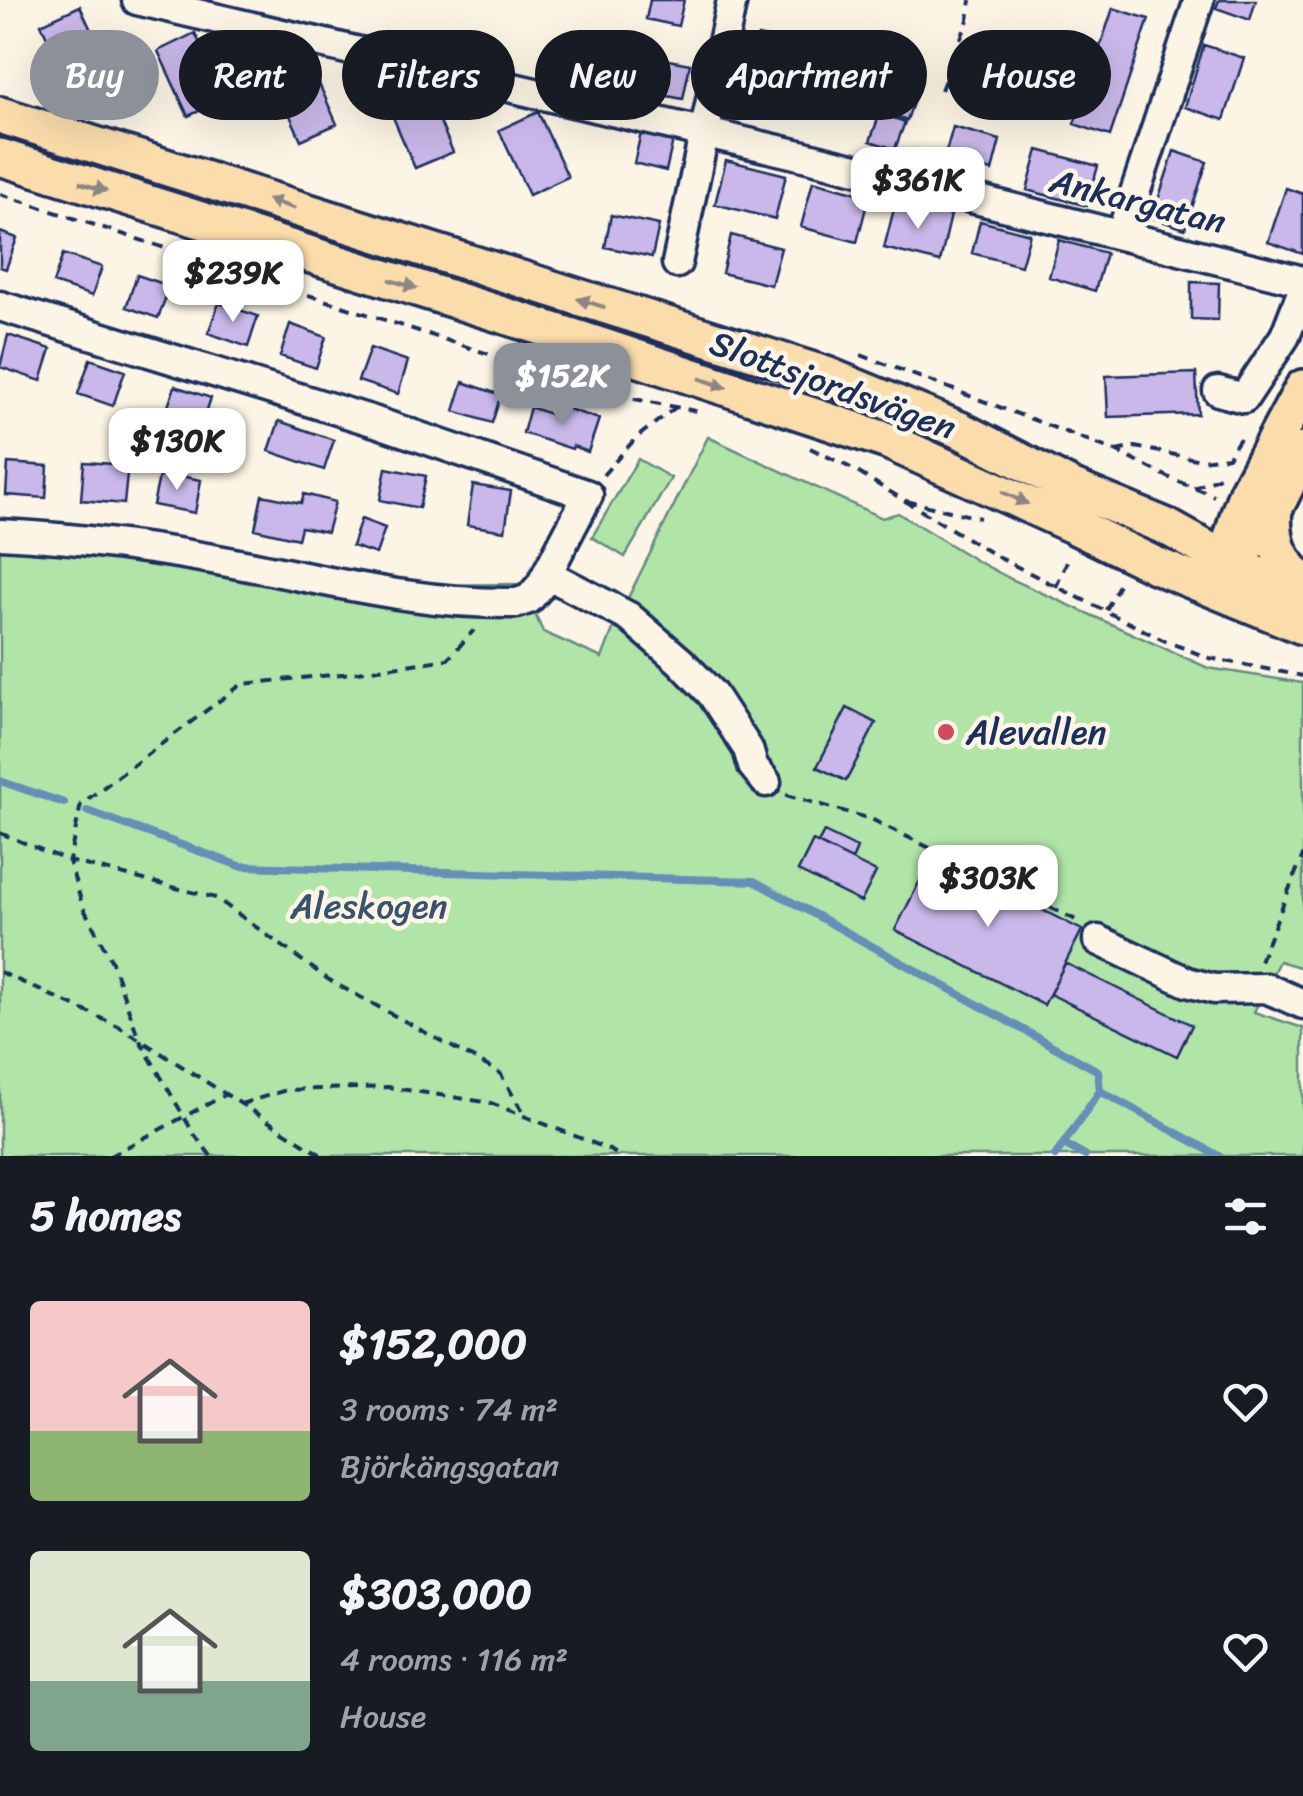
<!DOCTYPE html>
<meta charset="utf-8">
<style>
body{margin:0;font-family:Sriracha,sans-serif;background:#20242c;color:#f1f3f6;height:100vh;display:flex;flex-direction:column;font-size:38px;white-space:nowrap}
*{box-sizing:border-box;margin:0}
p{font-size:32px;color:#9ea1a6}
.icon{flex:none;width:55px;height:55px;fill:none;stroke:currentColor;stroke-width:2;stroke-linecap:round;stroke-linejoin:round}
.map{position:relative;height:1156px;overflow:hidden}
.side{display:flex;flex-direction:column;background:#171b24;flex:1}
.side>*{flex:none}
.banner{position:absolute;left:30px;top:30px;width:1245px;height:90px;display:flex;gap:20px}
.price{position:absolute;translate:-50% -85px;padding:0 22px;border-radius:20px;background:#fff;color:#222;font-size:32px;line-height:65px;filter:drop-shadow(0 2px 5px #0008)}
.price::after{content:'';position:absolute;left:50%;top:60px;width:30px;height:22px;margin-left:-15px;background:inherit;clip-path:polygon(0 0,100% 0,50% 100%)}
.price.current{background:#8c9099;color:#fff}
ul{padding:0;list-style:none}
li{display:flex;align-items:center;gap:30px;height:250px;padding:0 30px}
li span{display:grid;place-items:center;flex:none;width:280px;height:200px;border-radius:10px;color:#555}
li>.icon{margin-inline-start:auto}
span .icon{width:120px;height:120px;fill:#fffc;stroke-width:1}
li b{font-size:42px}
h2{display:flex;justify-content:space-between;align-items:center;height:120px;padding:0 30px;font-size:42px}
.chip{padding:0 35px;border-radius:45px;background:#171b24;box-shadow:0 10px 40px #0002;font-size:35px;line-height:90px}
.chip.current{background:#8c9099;color:#fff}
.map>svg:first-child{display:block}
</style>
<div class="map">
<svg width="1303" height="1156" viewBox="0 0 1303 1156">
<rect width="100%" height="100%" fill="#fcf5e5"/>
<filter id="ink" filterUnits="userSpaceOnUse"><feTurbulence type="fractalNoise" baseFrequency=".01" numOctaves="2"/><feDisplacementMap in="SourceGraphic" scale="20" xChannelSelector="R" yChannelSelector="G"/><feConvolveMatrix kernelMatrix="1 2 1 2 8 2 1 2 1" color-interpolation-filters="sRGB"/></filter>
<g filter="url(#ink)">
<path fill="#b0e5a7" stroke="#668a82" stroke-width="2.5" d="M708 437 882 518 898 513 977 561 1011 579 1208 668 1303 683V968L1279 961 1254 1012 1303 1028V1156H0V518L247 550 415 585 522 584 543 632 602 658 615 624Z
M638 459 671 478 625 557 592 537Z"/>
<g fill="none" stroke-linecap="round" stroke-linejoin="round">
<path stroke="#648fb9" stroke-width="8" d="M0 781 64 803
M87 811 240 866 754 881 1098 1071 1100 1091
M1064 1144 1085 1156
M1055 1156 1100 1091 1219 1156"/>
</g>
<path fill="#c9b8e9" stroke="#1b2f5e" stroke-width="2.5" d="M650 0H684L678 26 646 19Z
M1219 0H1256L1250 20 1216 8Z
M80 6 110 72 71 90 41 24Z
M1113 8 1149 19 1110 136 1074 124Z
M195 33 226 99 188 116 158 51Z
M758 36 784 42 774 88 748 83Z
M1204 45 1244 58 1224 120 1185 107Z
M658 58 690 64 683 99 652 93Z
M308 59 337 124 301 140 272 75Z
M887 68 921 80 907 120 873 108Z
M424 85 453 152 415 168 386 101Z
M538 112 568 177 529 195 499 130Z
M880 113 905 122 895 149 870 141Z
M953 127 1000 140 992 171 944 159Z
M641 133 673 140 666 171 634 163Z
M1038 150 1098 166 1087 206 1027 190Z
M1174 151 1207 162 1185 229 1152 218Z
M726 160 786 175 775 219 715 204Z
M813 181 869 196 857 242 801 227Z
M1286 188 1303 194V254L1268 242Z
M896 201 951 215 940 262 884 248Z
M611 215 659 225 652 257 605 247Z
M980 221 1030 234 1021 266 972 253Z
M0 232 17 238 6 269 0 267Z
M731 235 781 248 771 285 722 273Z
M1059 240 1106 253 1095 291 1049 277Z
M63 254 102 267 92 296 53 283Z
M137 275 170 286 158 318 126 307Z
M1191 282 1219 283 1218 320 1191 319Z
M219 303 258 316 248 347 208 333Z
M290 324 326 337 316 368 280 356Z
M8 335 51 349 41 381 0 367Z
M370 348 408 361 398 394 358 381Z
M90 359 125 371 113 406 78 394Z
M1196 373 1198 414 1108 417 1106 376Z
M463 382 501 395 492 423 454 411Z
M175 386 211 398 199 433 163 421Z
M559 406 599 419 588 452 573 446 572 449 523 433 530 407 556 416Z
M279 421 334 440 324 470 269 451Z
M84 462 128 465 124 504 81 500Z
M8 463 48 466 46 498 6 495Z
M386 468 426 476 419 508 380 500Z
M160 472 201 480 195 513 153 505Z
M473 485 511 491 505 531 467 525Z
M304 494 335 502 327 532 301 527 298 539 255 529 262 495 301 503Z
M361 519 385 528 376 554 352 546Z
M847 708 876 723 846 781 817 767Z
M824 832 857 848 852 860 818 843Z
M813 841 876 872 861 902 798 871Z
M933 855 1082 930 1044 1005 895 930Z
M1065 963 1192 1025 1177 1056 1050 994Z"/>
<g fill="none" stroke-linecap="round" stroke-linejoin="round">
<g stroke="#1b2f5e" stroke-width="35">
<path id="minor" d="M137 0 800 155 1303 281
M1121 235 1199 0
M677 263 732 0
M0 306 376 422 588 495 541 585 529 599 517 603C424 605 334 582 244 565 163 549 82 538 0 534
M1218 391 1244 398 1285 336 1303 290
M547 574 629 617 680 661 712 694 748 749 753 766 766 782
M1098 940 1187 982 1214 989 1266 988 1303 1004"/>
</g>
<g stroke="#1b2f5e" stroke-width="42">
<path id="major" d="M0 115 826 375 960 430 1073 488 1167 527 1228 561 1303 597
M0 157 579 339 888 441 1075 526 1155 565 1303 626
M1274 507C1271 540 1278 560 1303 582
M1224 561C1267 542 1282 489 1303 451
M1238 581 1228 561 1229 548 1239 514 1247 492 1303 388"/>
</g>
<path stroke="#1b2f5e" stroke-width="4" stroke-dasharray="10 8" stroke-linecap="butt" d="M941 90 968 20 971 0
M0 194 614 395 701 412
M861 355 1116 451 1172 479 1214 496
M810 448 849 467 996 556 1163 640 1209 658 1303 676
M1116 451 1135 447 1201 460 1228 457 1242 435
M603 475 636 438 676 407
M1194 488 1222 476
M906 501 980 518
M1056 587 1068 559
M1106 610 1122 579
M786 795 871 819 1080 922
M0 833 69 861 216 898 329 980 500 1073 525 1116
M1260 961 1303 855
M0 972 120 1027 323 1156
M241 1104 286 1090 388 1087 491 1103 603 1147 621 1156
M110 1156 225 1095
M211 1156 194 1134 139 1039 112 962 83 907 69 861 81 804 242 684 351 673 448 659 474 630"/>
<use href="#minor" stroke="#fcf5e5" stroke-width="28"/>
<use href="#major" stroke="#fbddab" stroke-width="35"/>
</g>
<defs><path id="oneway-solid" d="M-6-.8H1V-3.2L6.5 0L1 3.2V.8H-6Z" transform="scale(2.5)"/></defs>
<g fill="#8b8684">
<use href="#oneway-solid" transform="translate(93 187) rotate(17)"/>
<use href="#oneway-solid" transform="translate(281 204) rotate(-162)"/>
<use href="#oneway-solid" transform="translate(403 284) rotate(17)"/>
<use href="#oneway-solid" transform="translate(591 303) rotate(-163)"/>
<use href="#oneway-solid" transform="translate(713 383) rotate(18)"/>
<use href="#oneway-solid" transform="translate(1015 498) rotate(25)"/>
</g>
</g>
<circle fill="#d1495b" stroke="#fcf5e5" stroke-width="4" cx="946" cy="732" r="10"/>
<g text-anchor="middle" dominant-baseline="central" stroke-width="9" stroke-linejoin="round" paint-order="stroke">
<g font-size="35" fill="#1b2f5e" stroke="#fcf5e5">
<text transform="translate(1138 201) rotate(14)">Ankargatan</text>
<text transform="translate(833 385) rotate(20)">Slottsjordsvägen</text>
</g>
<g font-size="35" fill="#1b2f5e" stroke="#fcf5e5" text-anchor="start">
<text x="966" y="732">Alevallen</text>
</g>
<g font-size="35" fill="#39536d" stroke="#fcf5e5">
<text x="369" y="906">Aleskogen</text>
</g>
</g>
</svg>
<b class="price" style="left:918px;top:232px">$361K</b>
<b class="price" style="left:233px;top:325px">$239K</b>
<b class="price current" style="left:562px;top:428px">$152K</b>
<b class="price" style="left:177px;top:493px">$130K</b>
<b class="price" style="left:988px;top:930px">$303K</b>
<div class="banner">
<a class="chip current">Buy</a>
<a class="chip">Rent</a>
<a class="chip">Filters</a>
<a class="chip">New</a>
<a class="chip">Apartment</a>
<a class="chip">House</a>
</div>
</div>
<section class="side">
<h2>5 homes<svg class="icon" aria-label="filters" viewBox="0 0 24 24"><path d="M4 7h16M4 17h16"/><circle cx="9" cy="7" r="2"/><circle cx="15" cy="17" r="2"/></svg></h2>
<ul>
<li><span style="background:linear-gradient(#f6c9c9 65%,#8fb573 0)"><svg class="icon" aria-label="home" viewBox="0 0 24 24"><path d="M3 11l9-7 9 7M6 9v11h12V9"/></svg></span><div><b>$152,000</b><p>3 rooms · 74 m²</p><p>Björkängsgatan</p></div><svg class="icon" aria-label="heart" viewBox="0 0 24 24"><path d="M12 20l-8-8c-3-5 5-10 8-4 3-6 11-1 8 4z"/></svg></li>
<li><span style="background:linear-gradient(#dfe7d0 65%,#7fa58c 0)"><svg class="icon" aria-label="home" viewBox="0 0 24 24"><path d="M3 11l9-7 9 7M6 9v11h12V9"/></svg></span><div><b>$303,000</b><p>4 rooms · 116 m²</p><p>House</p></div><svg class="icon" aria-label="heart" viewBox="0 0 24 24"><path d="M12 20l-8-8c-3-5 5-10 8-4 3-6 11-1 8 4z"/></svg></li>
</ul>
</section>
